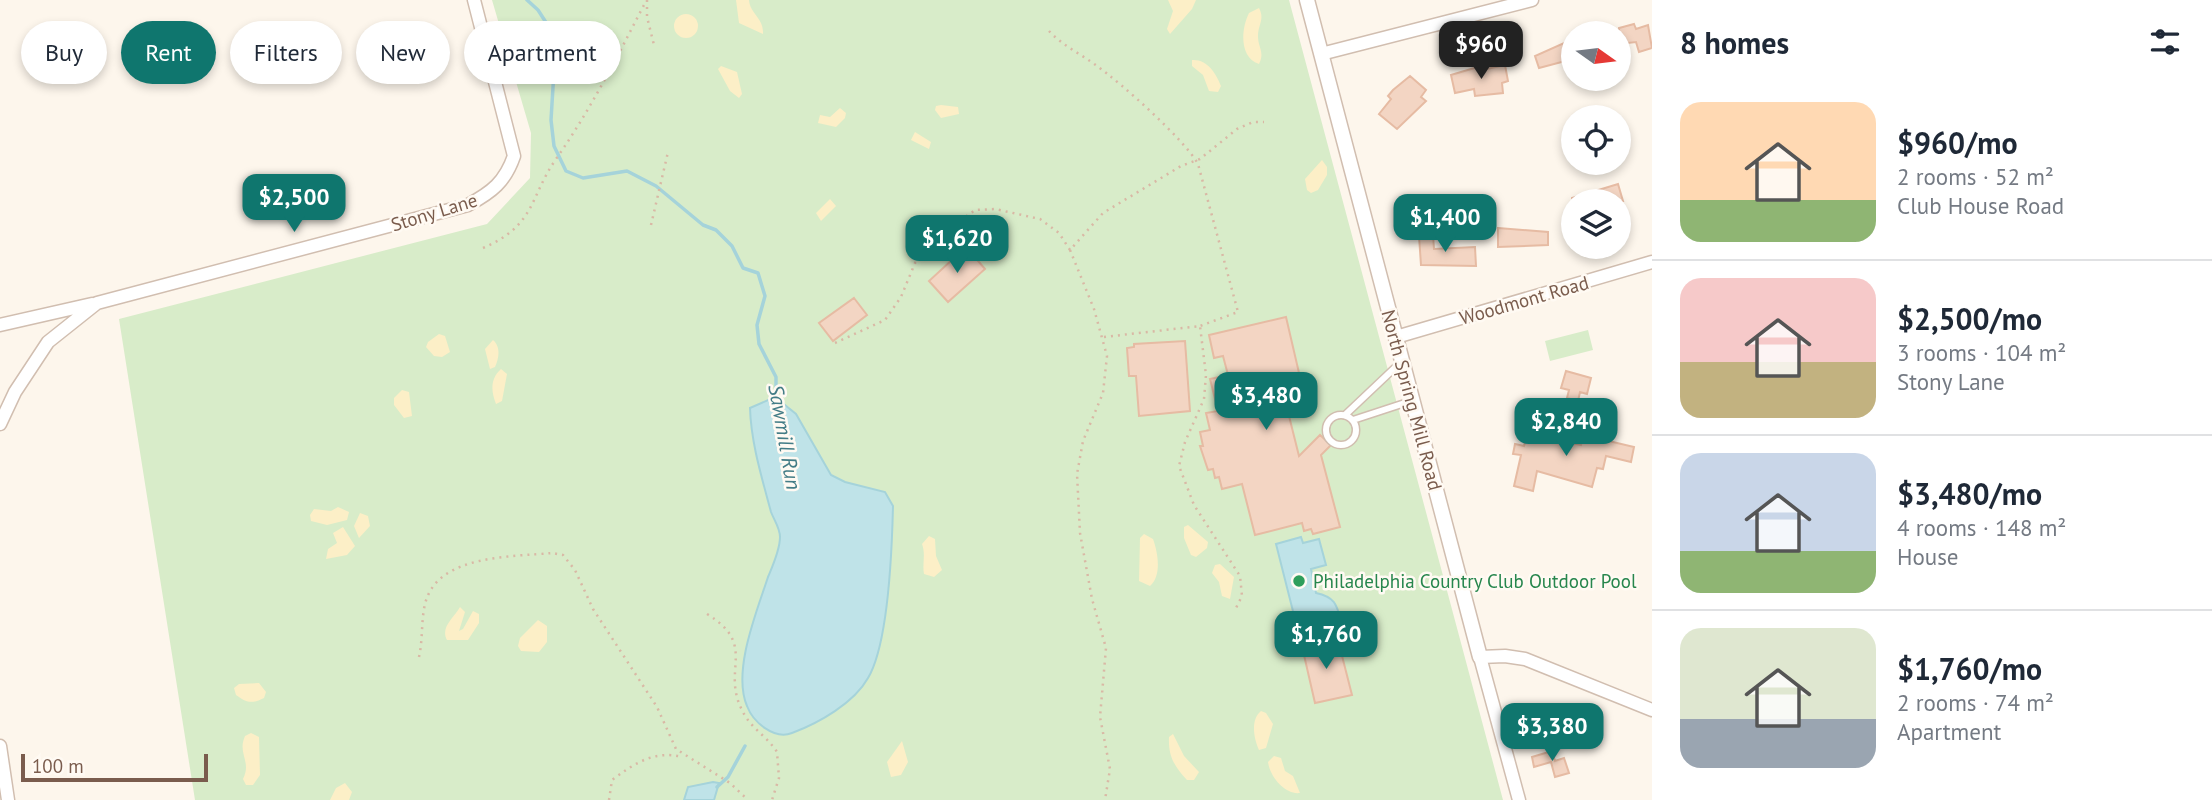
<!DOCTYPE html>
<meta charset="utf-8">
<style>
body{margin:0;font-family:"PT Sans",sans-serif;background:#f2f2f3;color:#1f2937;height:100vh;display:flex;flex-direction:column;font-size:26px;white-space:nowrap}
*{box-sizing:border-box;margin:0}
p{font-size:23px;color:#747a83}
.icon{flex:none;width:38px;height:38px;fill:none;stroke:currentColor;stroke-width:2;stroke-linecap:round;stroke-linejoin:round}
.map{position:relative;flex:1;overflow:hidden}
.panel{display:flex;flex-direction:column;background:#fff;width:560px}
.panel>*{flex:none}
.top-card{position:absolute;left:21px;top:21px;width:665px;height:63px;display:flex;gap:14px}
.needle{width:46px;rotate:104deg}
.buttons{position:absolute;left:1561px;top:21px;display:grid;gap:14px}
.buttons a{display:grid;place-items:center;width:70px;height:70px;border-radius:50%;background:#fff;box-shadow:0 4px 10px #0003;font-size:35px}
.scale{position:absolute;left:21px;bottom:18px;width:187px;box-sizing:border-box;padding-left:7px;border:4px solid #7a5c4d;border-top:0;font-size:19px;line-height:24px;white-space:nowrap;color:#7a5c4d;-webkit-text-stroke:5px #fffaf3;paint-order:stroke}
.price{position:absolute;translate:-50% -60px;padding:0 16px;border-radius:14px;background:#0f766e;color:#fff;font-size:23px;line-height:46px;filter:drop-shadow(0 2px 4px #0008)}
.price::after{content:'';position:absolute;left:50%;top:42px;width:21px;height:16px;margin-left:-10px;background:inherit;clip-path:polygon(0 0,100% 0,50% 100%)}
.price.active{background:#222;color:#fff}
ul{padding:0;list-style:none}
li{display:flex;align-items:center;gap:21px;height:175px;padding:0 28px}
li+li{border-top:2px solid #e0e1e3}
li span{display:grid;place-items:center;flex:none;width:196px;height:140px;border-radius:21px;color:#555}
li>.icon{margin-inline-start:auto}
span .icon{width:84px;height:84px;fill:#fffc;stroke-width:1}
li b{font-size:30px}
h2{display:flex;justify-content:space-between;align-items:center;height:84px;padding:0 28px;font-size:30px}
.pill{padding:0 24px;border-radius:32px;background:#fff;box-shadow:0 4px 10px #0003;font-size:24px;line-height:63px}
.pill.active{background:#0f766e;color:#fff}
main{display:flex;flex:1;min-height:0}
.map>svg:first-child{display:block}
</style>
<main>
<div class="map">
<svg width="1652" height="800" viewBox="0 0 1652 800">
<rect width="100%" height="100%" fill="#fdf6ec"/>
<path fill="#d8ecc9" d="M492 0H1289L1503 800H195L119 319 487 224 530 178 531 133Z
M1588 330 1593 350 1550 361 1545 341Z"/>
<path fill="#fcefc7" d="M736 0H749C750 14 764 18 763 34L739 23Z
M1168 0H1196L1192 9 1170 34 1167 29 1173 11Z
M1259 8C1265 19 1258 25 1258 36 1258 48 1265 52 1259 64 1239 57 1241 29 1249 13Z
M674 26a12 12 0 1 1 24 0a12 12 0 1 1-24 0Z
M1192 60C1207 59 1216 73 1221 86L1218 92 1209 91 1203 75 1192 66Z
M721 66 737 72 742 94 739 98 730 91 718 69Z
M941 105 958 107 959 114 941 118 935 110 936 106Z
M840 108 846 113 845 118 836 127 818 123 820 115 830 117Z
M915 132 931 142 929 149 911 140Z
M1322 160 1327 167V175L1318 190 1311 193 1307 190 1305 179Z
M830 199 836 206 821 221 816 213Z
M439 334 445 336 450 352 442 357 434 356 426 347 428 342Z
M493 340C501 347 499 358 495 367L490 369 485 349Z
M501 369 507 374 502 401 496 404C491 391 490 379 501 369Z
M402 390 409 392 412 416 404 418 394 405V398Z
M338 507 349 512 347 520 327 525 311 521 310 515 314 509 331 511Z
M360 513 368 516 370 526 359 538 354 526Z
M1188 525 1208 542 1207 548 1196 557 1191 555 1184 538V527Z
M343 527 355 546 347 555 326 559 328 549 337 543 333 533Z
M1144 534 1153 539C1158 553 1162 575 1150 586L1139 581 1140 538Z
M929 536 935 539 936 556 942 570 934 577 924 574C922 563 926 555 922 544Z
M1220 564 1234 577 1230 599 1222 596 1219 582 1212 573 1215 565Z
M460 607 465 612 459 631 463 629 473 611 479 614V623L468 640H447C440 627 454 618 460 607Z
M538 620 547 626V642L539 652 521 651 518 646 520 638Z
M259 683 266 692 264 698C252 704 247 703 236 695L234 688 239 684Z
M1261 711 1266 713 1273 724 1266 748 1259 750C1254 739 1250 720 1261 711Z
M251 733 259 737 260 775 253 785H246L243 779C252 761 237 754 245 736Z
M1173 734 1184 756 1199 772 1194 780H1187C1175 767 1168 757 1169 737Z
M902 741 908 762 901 775 891 777 887 762Z
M1274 756 1281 758 1285 771 1293 776 1300 793C1285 795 1270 777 1268 762Z
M345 783 352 792 349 800H330L336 788Z"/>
<path fill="#bfe3e8" stroke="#a5d3da" stroke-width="2" d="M775 397 796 414 831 475 845 482 885 492 893 506C892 548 889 643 868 678 854 703 819 723 792 733 774 740 753 722 747 706 732 671 757 611 768 577 773 565 780 550 780 537 780 528 774 520 771 512 762 478 751 443 750 408Z
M1301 537 1303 543 1319 539 1326 565 1311 569 1316 593C1336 597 1337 606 1342 624L1299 635 1276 544Z
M713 782 719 783 714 800H684L688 787Z"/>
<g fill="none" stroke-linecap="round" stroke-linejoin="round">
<path stroke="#a5d3da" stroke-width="3.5" d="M527 0 538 10 556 38 551 120 554 146 566 171 583 178 627 171 656 186 703 225 716 230 732 246 743 268 758 273 765 296 757 325 759 344 776 377V399
M717 787 728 777 745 746"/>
</g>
<path fill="#f3d5c3" stroke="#e6bba3" stroke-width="2" d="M1634 24 1636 29 1648 25 1652 48 1639 52 1636 42 1619 44V28Z
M1573 39V59L1539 68 1535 56Z
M1505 65 1508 81 1502 83 1503 93 1475 96 1474 89 1455 93 1451 75 1481 66 1482 70Z
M1410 76 1426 90 1421 97 1426 101 1397 129 1379 114 1391 99 1388 96 1393 90Z
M1618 184 1623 201H1572V198Z
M1498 228 1548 232V245L1498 247Z
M1433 235 1434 249 1475 247 1476 266 1421 265 1419 236Z
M966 247 985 269 948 302 929 281Z
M854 298 867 315 833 341 819 323Z
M1286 317 1306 403 1287 408 1299 456 1320 435 1331 445 1321 455 1340 527 1313 534 1311 529 1304 531 1302 523 1255 535 1242 484 1222 489 1219 477 1215 478 1213 469 1208 470 1200 446H1203L1200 432 1210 430 1206 413 1218 411 1210 379 1228 375 1223 356 1214 358 1209 335Z
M1185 341 1190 411 1139 416 1136 376H1129L1127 348 1134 347V344Z
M1566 371 1591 378 1587 394 1580 392 1578 401 1567 398 1569 390 1561 388Z
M1585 426 1598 429 1596 438 1634 447 1631 462 1606 456 1603 469 1597 468 1592 487 1537 471 1533 491 1514 486 1521 455 1513 454 1515 444 1524 446 1529 427 1540 430 1539 433 1546 437 1581 445Z
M1318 638 1320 646 1336 642 1340 648 1352 695 1315 703 1301 642Z
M1552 751 1555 761 1564 758 1569 773 1555 777 1551 762 1534 767 1532 757Z"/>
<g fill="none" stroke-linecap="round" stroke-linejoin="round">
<g stroke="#d1beb0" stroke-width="9">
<path id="service" d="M1326 430a15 15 0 1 1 30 0a15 15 0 1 1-30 0Z
M1345 415 1401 362
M1353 420 1411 401"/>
</g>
<g stroke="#d1beb0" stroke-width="15">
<path id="minor" d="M1321 54 1532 0
M0 325 92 304
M1396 337 1652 262
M0 424 15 392 48 342 97 303 468 205C492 192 505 182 514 156L474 0
M0 746 8 800
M1519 800 1480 657 1505 656 1525 659 1652 710"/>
</g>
<g stroke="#d1beb0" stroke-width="17">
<path id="tertiary" d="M1307 0 1480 657"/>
</g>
<path stroke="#d9b8a5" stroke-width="2.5" stroke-dasharray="2 5" stroke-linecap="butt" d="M647 0V17L654 45
M1049 31C1063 46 1081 54 1097 66 1121 83 1185 140 1198 164L1238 312 1200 326
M651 225 668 152
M483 248C536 225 529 198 556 159 591 109 617 57 645 3
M1070 250 1094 309 1107 356 1103 393 1083 441 1077 474 1080 533 1092 599 1106 648 1100 717 1110 769 1105 800
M1104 337 1200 326 1206 375 1204 399 1185 442 1179 466 1194 505 1240 576 1242 596 1236 608
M835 343 885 320 901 297 915 263 949 229 975 210 995 209 1040 219 1059 233 1070 250 1103 213 1181 166 1200 159 1237 129 1253 122H1264
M707 614C758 645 721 669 742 710 750 728 767 736 777 752L779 778 772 800
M419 657C423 639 421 621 425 604 437 554 512 557 552 553L563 555 575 570 593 609 657 707 676 749 730 783 748 800
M609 800 612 780C635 763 654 750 683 757"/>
<use href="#service" stroke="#fff" stroke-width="6"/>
<use href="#minor" stroke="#fff" stroke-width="12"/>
<use href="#tertiary" stroke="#fff" stroke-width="14"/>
</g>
<circle fill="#2e9e5b" stroke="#fffaf3" stroke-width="2.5" cx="1299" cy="581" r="7"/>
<g text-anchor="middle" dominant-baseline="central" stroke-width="5" stroke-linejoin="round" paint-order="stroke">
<g font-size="19" fill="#7a5c4d" stroke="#fffaf3">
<text transform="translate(434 212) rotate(-17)">Stony Lane</text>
<text transform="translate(1524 300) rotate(-16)">Woodmont Road</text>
<text transform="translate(1412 400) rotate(75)">North Spring Mill Road</text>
</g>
<g font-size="19" fill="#27864d" stroke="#fffaf3" text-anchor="start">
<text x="1313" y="581">Philadelphia Country Club Outdoor Pool</text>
</g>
<g font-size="21" font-style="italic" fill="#437c86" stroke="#fffaf3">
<text transform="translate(785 437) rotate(80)">Sawmill Run</text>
</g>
</g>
</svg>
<div class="buttons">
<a><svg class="needle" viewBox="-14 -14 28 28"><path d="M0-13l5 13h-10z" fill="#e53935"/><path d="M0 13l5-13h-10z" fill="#747a83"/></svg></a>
<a><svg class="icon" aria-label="locate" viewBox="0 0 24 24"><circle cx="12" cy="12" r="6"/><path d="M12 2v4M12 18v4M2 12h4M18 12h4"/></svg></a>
<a><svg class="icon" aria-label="layers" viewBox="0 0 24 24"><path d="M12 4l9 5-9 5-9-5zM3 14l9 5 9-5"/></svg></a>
</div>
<div class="scale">100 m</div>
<b class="price active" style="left:1481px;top:81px">$960</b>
<b class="price" style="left:294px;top:234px">$2,500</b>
<b class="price" style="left:1445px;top:254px">$1,400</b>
<b class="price" style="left:957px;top:275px">$1,620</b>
<b class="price" style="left:1266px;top:432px">$3,480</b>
<b class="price" style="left:1566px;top:458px">$2,840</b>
<b class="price" style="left:1326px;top:671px">$1,760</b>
<b class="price" style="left:1552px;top:763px">$3,380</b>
<div class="top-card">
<a class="pill">Buy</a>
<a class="pill active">Rent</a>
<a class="pill">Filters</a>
<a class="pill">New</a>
<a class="pill">Apartment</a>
</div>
</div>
<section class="panel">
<h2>8 homes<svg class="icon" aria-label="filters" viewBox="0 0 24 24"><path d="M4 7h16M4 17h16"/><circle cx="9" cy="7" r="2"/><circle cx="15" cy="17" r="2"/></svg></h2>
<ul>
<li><span style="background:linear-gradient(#ffd9b3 70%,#8fb573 0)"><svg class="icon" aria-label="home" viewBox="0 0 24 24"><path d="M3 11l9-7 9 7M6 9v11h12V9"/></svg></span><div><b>$960/mo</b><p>2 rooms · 52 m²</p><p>Club House Road</p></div></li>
<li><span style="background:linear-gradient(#f6c9c9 60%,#c2b280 0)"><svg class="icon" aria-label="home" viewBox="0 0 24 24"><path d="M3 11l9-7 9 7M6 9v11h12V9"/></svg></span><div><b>$2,500/mo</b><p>3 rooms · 104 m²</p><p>Stony Lane</p></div></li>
<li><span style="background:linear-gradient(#c9d6e8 70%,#8fb573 0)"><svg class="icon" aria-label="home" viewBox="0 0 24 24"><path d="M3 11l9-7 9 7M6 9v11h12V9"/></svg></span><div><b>$3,480/mo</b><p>4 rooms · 148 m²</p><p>House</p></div></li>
<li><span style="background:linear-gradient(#dfe7d0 65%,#9aa5b1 0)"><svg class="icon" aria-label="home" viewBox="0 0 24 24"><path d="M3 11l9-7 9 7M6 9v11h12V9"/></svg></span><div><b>$1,760/mo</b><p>2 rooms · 74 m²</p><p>Apartment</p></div></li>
</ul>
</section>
</main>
